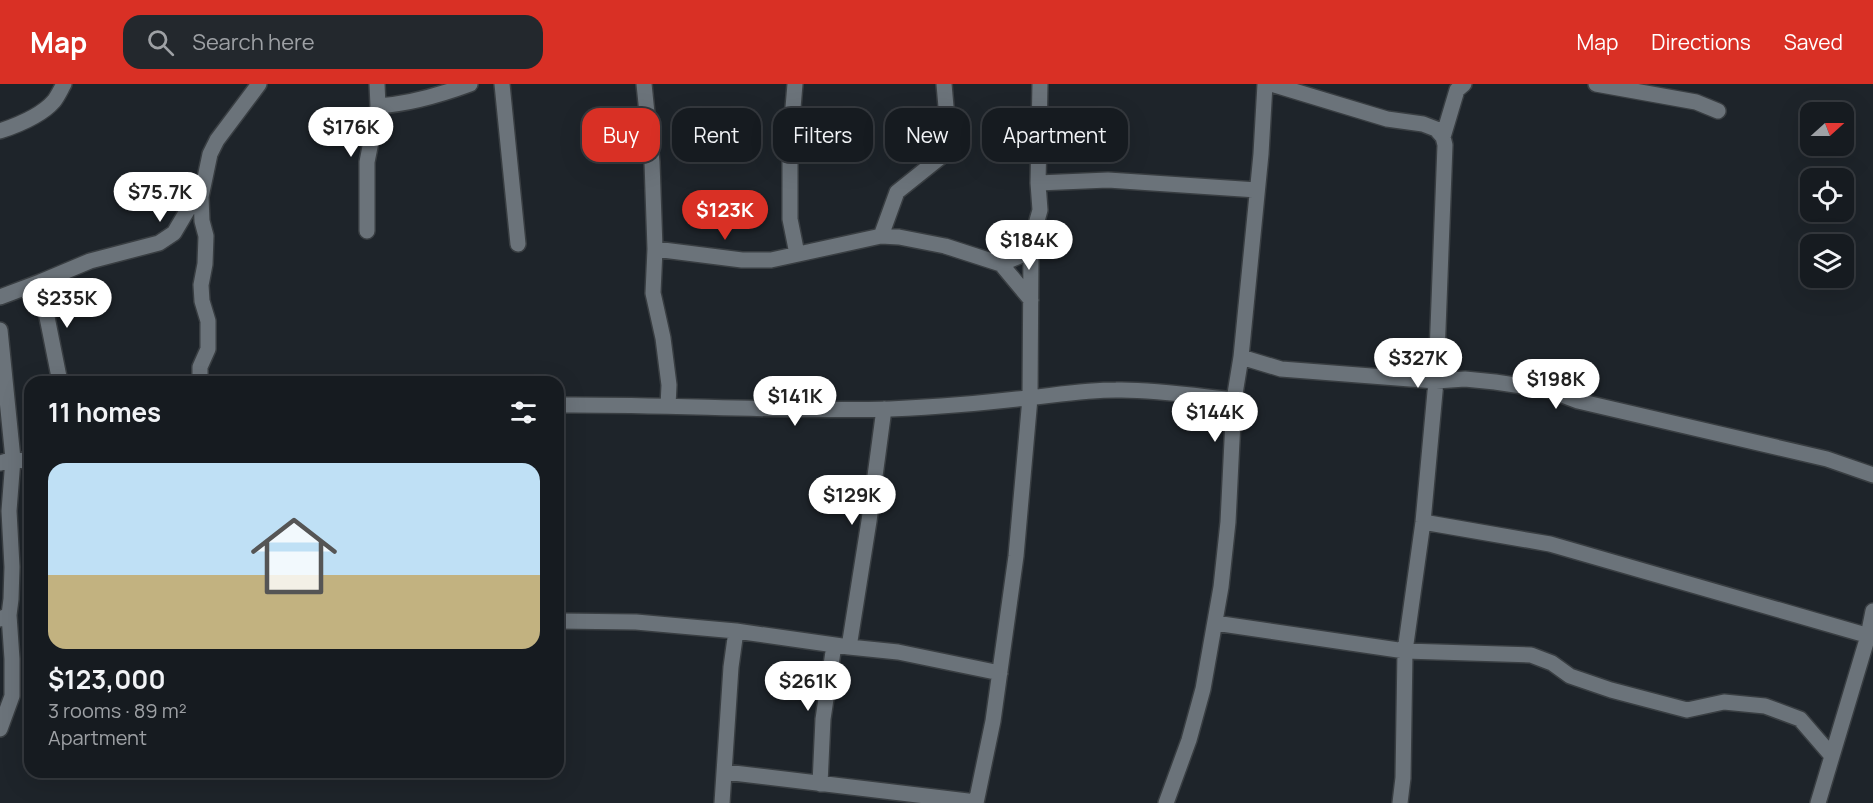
<!DOCTYPE html>
<meta charset="utf-8">
<style>
body{margin:0;font-family:Manrope,sans-serif;background:#23282d;color:#f1f3f6;height:100vh;display:flex;flex-direction:column;font-size:22px;white-space:nowrap}
*{box-sizing:border-box;margin:0}
p{font-size:20px;color:#9ea1a5}
.icon{flex:none;width:33px;height:33px;fill:none;stroke:currentColor;stroke-width:2;stroke-linecap:round;stroke-linejoin:round}
.map{position:relative;flex:1;overflow:hidden}
.details{position:absolute;left:24px;top:292px;width:540px;height:402px;display:flex;flex-direction:column;background:#161b20;border-radius:18px;box-shadow:0 6px 24px #0002,0 0 0 2px #35393e}
.details>*{flex:none}
.banner{position:absolute;left:582px;top:24px;width:570px;height:54px;display:flex;gap:12px}
.needle{width:39px;rotate:69deg}
.buttons{position:absolute;left:1800px;top:18px;display:grid;gap:12px}
.buttons a{display:grid;place-items:center;width:54px;height:54px;border-radius:12px;background:#161b20;box-shadow:0 6px 24px #0002,0 0 0 2px #35393e;font-size:30px}
.price{position:absolute;translate:-50% -51px;padding:0 14px;border-radius:21px;background:#fff;color:#222;font-size:20px;line-height:39px;filter:drop-shadow(0 2px 3px #0008)}
.price::after{content:'';position:absolute;left:50%;top:36px;width:18px;height:14px;margin-left:-9px;background:inherit;clip-path:polygon(0 0,100% 0,50% 100%)}
.price.selected{background:#d93025;color:#fff}
ul{padding:0;list-style:none}
li{display:grid;align-content:center;gap:12px;height:318px;padding:0 24px}
li+li{border-top:2px solid #35393e}
li span{display:grid;place-items:center;height:186px;border-radius:18px;color:#555}
li>.icon{margin-inline-start:auto}
span .icon{width:108px;height:108px;fill:#fffc;stroke-width:1}
li b{font-size:26px}
h2{display:flex;justify-content:space-between;align-items:center;height:72px;padding:0 24px;font-size:26px}
.pill{padding:0 21px;border-radius:18px;background:#161b20;box-shadow:0 6px 24px #0002,0 0 0 2px #35393e;font-size:21px;line-height:54px}
.pill.selected{background:#d93025;color:#fff}
header{display:flex;align-items:center;gap:36px;box-sizing:border-box;height:84px;padding:0 30px;background:#d93025;color:#fff}
header strong{font-size:28px}
nav{display:flex;gap:33px;margin-inline-start:auto;font-size:21px}
.search{width:420px;height:54px;background:#23282d;display:flex;align-items:center;gap:15px;box-sizing:border-box;padding:0 21px;border-radius:18px;color:#9ea1a5;font-size:22px}
.map>svg:first-child{display:block}
</style>
<header>
<strong>Map</strong>
<div class="search"><svg class="icon" aria-label="search" viewBox="0 0 24 24"><circle cx="10" cy="10" r="6"/><path d="M15 15l6 6"/></svg>Search here</div>
<nav><a>Map</a><a>Directions</a><a>Saved</a></nav>
</header>
<div class="map">
<svg width="1873" height="719" viewBox="0 0 1873 719">
<rect width="100%" height="100%" fill="#1e242a"/>
<g fill="none" stroke-linecap="round" stroke-linejoin="round">
<g stroke="#393e42" stroke-width="18">
<path id="minor" d="M502 0 518 160
M644 0 652 78 655 165 653 209 663 254 669 301 668 322
M795 0 790 59V135L797 170
M1271 0 1387 35 1423 40 1436 45 1443 53 1445 61 1436 297 1423 438 1405 567 1403 694 1400 719
M1596 0 1696 18 1718 27
M378 22C410 20 440 11 470 0
M0 47C18 41 42 31 54 17 58 12 61 5 64 0
M1443 53 1457 6 1464 0
M1038 99 1040 0
M367 147V78L378 22 377 0
M881 152 897 108 942 72 949 57 944 0
M655 165 742 176H771L881 152 899 153 945 162 1001 180 1031 216
M1001 180 1031 167
M40 198 60 298
M0 213 40 198 90 177 159 159 174 149 190 122 201 113 210 70 217 56 259 0
M0 246 13 375 9 427 12 483 11 515 9 531 0 535
M1241 273 1281 285 1436 297 1465 295 1495 298 1549 306 1578 317 1827 375 1873 391
M200 298V283L208 265V237L202 217 201 201 205 180 206 152 202 137 201 113
M558 321C669 320 779 328 890 325 932 323 975 320 1017 315 1050 312 1083 306 1116 306 1153 305 1197 312 1234 316
M0 379 13 375 30 377
M1423 438 1550 460 1873 553
M558 537 636 538 736 547 849 563 898 568 1000 589
M1215 539 1405 567 1531 571 1552 579 1570 592 1611 606 1687 626 1724 618 1765 622 1800 635 1832 672
M849 563 869 437 884 325
M0 645 12 612V575L9 531
M725 688 976 718
M820 700 823 635 834 561
M722 719 731 583 736 547
M976 719 993 637 1016 472 1030 314 1031 167 1033 151 1040 126 1038 99 1108 96 1257 106
M1166 719 1189 656 1203 605 1221 503 1228 438 1234 316 1241 273 1261 70 1265 0
M1818 719 1868 552 1873 527"/>
</g>
<use href="#minor" stroke="#6b737a" stroke-width="15"/>
</g>
</svg>
<div class="buttons">
<a><svg class="needle" viewBox="-14 -14 28 28"><path d="M0-13l5 13h-10z" fill="#e53935"/><path d="M0 13l5-13h-10z" fill="#9ea1a5"/></svg></a>
<a><svg class="icon" aria-label="locate" viewBox="0 0 24 24"><circle cx="12" cy="12" r="6"/><path d="M12 2v4M12 18v4M2 12h4M18 12h4"/></svg></a>
<a><svg class="icon" aria-label="layers" viewBox="0 0 24 24"><path d="M12 4l9 5-9 5-9-5zM3 14l9 5 9-5"/></svg></a>
</div>
<b class="price" style="left:351px;top:74px">$176K</b>
<b class="price" style="left:160px;top:139px">$75.7K</b>
<b class="price selected" style="left:725px;top:157px">$123K</b>
<b class="price" style="left:1029px;top:187px">$184K</b>
<b class="price" style="left:67px;top:245px">$235K</b>
<b class="price" style="left:1418px;top:305px">$327K</b>
<b class="price" style="left:1556px;top:326px">$198K</b>
<b class="price" style="left:795px;top:343px">$141K</b>
<b class="price" style="left:1215px;top:359px">$144K</b>
<b class="price" style="left:852px;top:442px">$129K</b>
<b class="price" style="left:808px;top:628px">$261K</b>
<div class="banner">
<a class="pill selected">Buy</a>
<a class="pill">Rent</a>
<a class="pill">Filters</a>
<a class="pill">New</a>
<a class="pill">Apartment</a>
</div>
<section class="details">
<h2>11 homes<svg class="icon" aria-label="filters" viewBox="0 0 24 24"><path d="M4 7h16M4 17h16"/><circle cx="9" cy="7" r="2"/><circle cx="15" cy="17" r="2"/></svg></h2>
<ul>
<li><span style="background:linear-gradient(#bfe0f5 60%,#c2b280 0)"><svg class="icon" aria-label="home" viewBox="0 0 24 24"><path d="M3 11l9-7 9 7M6 9v11h12V9"/></svg></span><div><b>$123,000</b><p>3 rooms · 89 m²</p><p>Apartment</p></div></li>
</ul>
</section>
</div>
